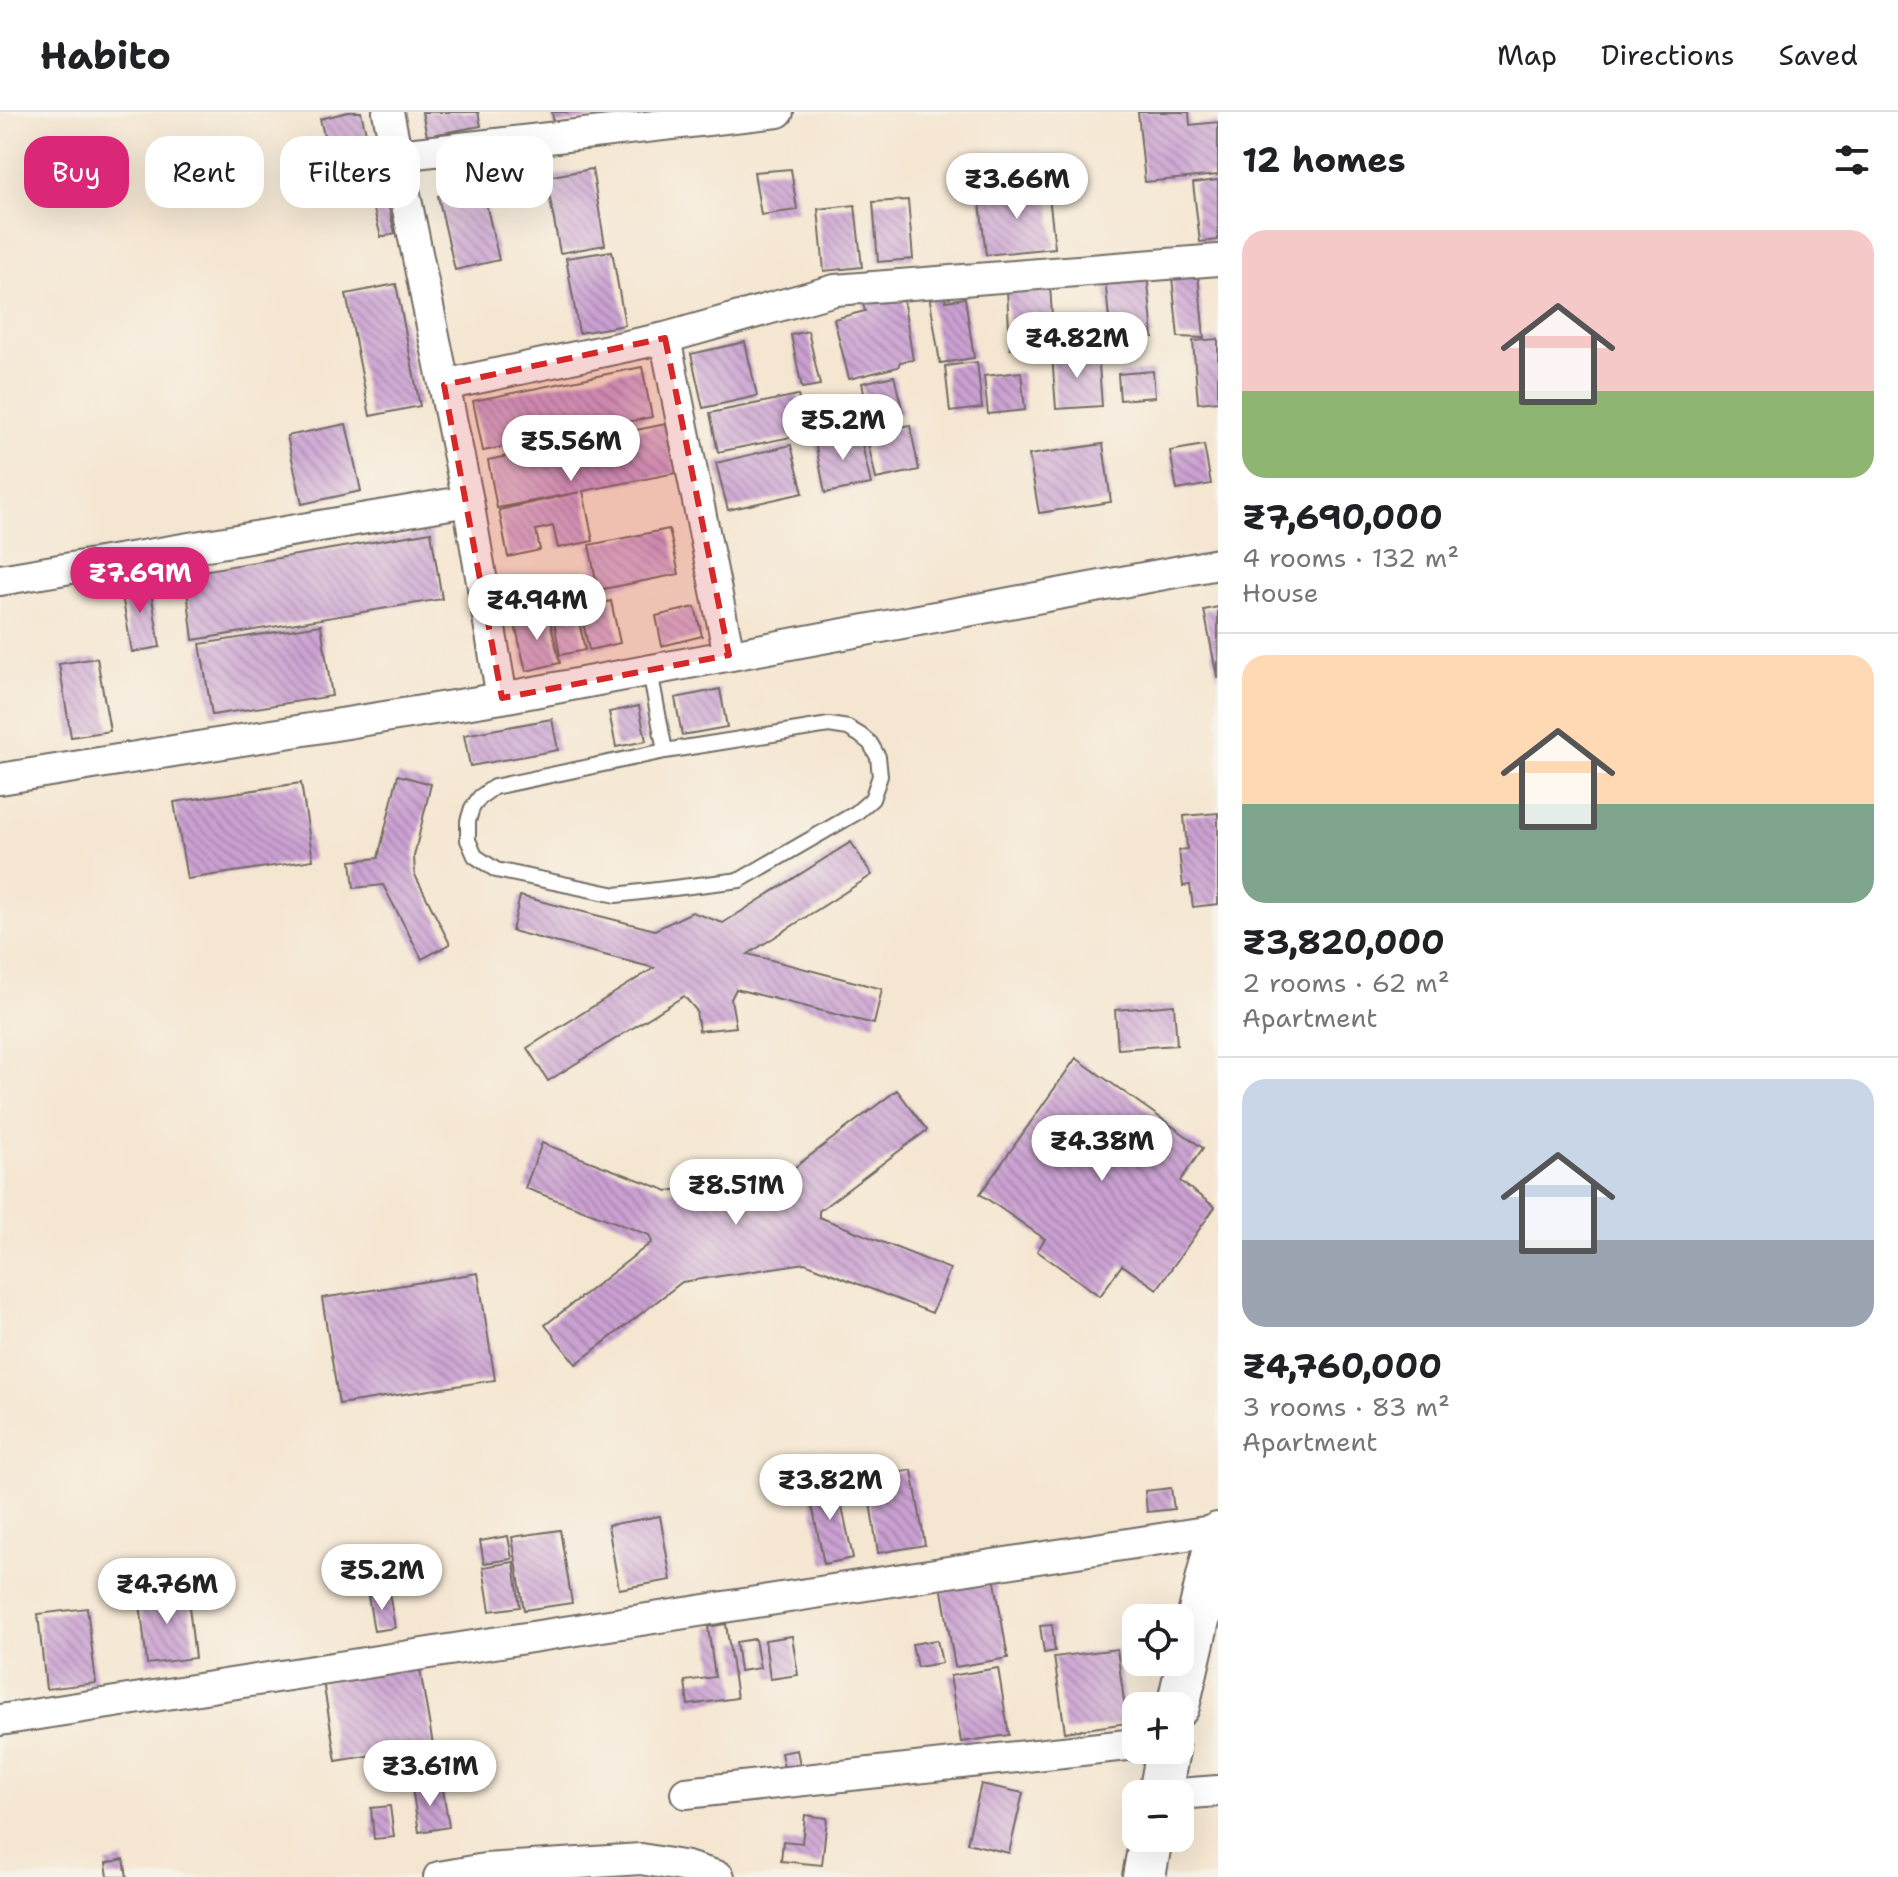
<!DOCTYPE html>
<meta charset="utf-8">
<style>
body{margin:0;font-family:"Shantell Sans",sans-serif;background:#f6f6f6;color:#202124;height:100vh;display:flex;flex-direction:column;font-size:30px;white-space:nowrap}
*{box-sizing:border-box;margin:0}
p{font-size:26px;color:#757577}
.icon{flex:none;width:44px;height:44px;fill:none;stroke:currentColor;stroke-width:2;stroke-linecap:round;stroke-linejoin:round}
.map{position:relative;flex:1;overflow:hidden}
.drawer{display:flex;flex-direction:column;background:#fff;width:680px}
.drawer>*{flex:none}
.banner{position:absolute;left:24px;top:24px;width:760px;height:72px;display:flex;gap:16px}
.controls{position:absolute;left:1122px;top:1492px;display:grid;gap:16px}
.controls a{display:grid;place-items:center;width:72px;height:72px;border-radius:16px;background:#fff;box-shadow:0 8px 32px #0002;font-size:40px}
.price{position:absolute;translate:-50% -68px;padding:0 18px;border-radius:28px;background:#fff;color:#222;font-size:26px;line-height:52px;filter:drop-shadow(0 2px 4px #0008)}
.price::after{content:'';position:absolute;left:50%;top:48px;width:24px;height:18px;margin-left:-12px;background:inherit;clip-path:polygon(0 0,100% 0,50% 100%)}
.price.on{background:#db2777;color:#fff}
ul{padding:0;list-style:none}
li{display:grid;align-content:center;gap:16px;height:424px;padding:0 24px}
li+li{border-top:2px solid #e0e0e0}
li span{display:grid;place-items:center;height:248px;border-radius:24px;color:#555}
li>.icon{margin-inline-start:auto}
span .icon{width:144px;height:144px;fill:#fffc;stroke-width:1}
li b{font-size:34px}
h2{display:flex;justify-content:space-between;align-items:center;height:96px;padding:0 24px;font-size:34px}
.pill{padding:0 28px;border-radius:24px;background:#fff;box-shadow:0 8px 32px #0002;font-size:28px;line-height:72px}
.pill.on{background:#db2777;color:#fff}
header{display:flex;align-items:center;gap:48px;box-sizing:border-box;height:112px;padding:0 40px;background:#fff;border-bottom:2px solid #e0e0e0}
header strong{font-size:38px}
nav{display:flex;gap:44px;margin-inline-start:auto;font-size:28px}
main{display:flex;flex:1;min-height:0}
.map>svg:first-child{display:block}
</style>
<header>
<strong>Habito</strong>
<nav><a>Map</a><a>Directions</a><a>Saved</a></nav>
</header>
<main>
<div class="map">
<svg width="1218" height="1765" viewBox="0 0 1218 1765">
<defs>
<pattern id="building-back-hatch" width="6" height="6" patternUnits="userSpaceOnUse" patternTransform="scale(2)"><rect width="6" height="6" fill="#caa0d1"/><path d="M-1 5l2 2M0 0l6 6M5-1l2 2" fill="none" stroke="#a483aa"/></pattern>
</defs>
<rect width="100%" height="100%" fill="#f7f3e8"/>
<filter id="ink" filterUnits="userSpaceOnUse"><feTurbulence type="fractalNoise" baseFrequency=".0125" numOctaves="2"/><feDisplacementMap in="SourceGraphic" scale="16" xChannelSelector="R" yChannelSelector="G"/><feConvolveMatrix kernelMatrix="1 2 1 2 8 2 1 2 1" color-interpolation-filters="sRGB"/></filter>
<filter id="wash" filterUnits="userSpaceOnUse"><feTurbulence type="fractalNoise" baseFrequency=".006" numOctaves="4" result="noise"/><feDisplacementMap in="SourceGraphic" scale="32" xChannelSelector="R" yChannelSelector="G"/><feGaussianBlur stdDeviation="1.8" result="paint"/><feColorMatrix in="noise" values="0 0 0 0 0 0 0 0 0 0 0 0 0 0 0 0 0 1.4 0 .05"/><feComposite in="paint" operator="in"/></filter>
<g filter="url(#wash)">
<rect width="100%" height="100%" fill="#f5e6d1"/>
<g id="blocks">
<path fill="url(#building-back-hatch)" d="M348 0H361L370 38 330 48 320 7Z
M422 0H478L481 14 427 24Z
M552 0H607V4L554 13Z
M1138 0H1189L1190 13 1218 10V63L1145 70Z
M592 57 605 133 560 141 546 65Z
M791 57 797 98 761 103 754 60Z
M380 59 395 121 381 125 365 63Z
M1218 68V128L1200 130 1193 71Z
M482 74 499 148 455 158 438 84Z
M1048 75 1055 136 986 143 979 83Z
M908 88 913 147 878 150 873 90Z
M855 93 862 155 824 159 818 97Z
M612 139 625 213 579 221 566 146Z
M1147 160 1153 225 1111 227 1105 166Z
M1198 162 1204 226 1178 225 1172 165Z
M396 172 420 294 370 304 346 182Z
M1050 174 1054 234 1010 237 1007 177Z
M945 180 946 189 965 186 974 246 940 251 929 182Z
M882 185 885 189 903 186 913 248 900 250 898 255 849 267 834 207 865 199 862 189Z
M808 219 820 273 802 276 791 223Z
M1218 227V289L1198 291 1193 229Z
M745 230 757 284 703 296 691 242Z
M1098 239 1102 294 1056 297 1052 242Z
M977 250 982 296 950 300 945 254Z
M642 255 652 305 483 339 473 289Z
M1153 259 1155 285 1120 288 1118 262Z
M1021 260 1025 298 988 302 984 264Z
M894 264 903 301 887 304 888 309 871 313 862 271Z
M798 283 806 322 718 340 710 301Z
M346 312 361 379 302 392 287 324Z
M666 312 676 361 583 379 593 429 558 436 553 414 536 418 540 438 508 445 499 398 580 380 497 396 488 348Z
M910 313 919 358 876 367 866 322Z
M859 319 871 372 825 381 815 329Z
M1103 332 1111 390 1039 401 1029 343Z
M791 333 803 381 728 398 716 351Z
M1204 333 1211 372 1177 378 1170 339Z
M669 417 679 462 598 478 589 433Z
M431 420 442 487 193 528 185 462Z
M149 467 160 535 132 540 120 472Z
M611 489 620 531 589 538 580 496Z
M576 494 585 538 560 543 552 498Z
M695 495 702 524 662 534 656 504Z
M1218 495V565H1217L1204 498Z
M548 500 560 551 526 559 514 508Z
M321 513 332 584 212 603 200 532Z
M97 546 110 619 71 625 59 552Z
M720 577 727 615 682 623 675 586Z
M639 594 646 629 616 635 609 600Z
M552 607 558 638 470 654 464 623Z
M398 663 431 672 414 744 415 763 450 832 422 847 383 773 354 776 351 749 378 746Z
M301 671 313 748 187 767 174 690Z
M1218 701V792L1193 795 1190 773 1183 774 1179 738 1187 737 1184 704Z
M851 730 872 763 748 842 882 877 874 912 736 877 731 887 736 915 699 919 696 898 684 884 548 969 527 936 654 856 512 819 520 784 655 818 692 800 723 811Z
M1174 893 1177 933 1118 937 1115 898Z
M1076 946 1203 1036 1180 1069 1215 1095 1157 1177 1122 1153 1100 1184 1037 1139 1045 1127 980 1082Z
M897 978 927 1018 819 1099V1105L950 1157 932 1201 805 1151 682 1170 576 1252 545 1213 652 1130 649 1123 525 1076 542 1031 668 1079 701 1074 714 1058 741 1056 756 1067 787 1061Z
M478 1161 495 1268 339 1292 322 1186Z
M912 1358 925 1433 878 1441 866 1366Z
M836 1367 853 1446 824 1452 808 1373Z
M1171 1376 1174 1397 1147 1400 1145 1379Z
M660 1404 671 1468 619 1477 608 1413Z
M560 1418 572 1491 524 1498 512 1425Z
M508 1424 512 1447 484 1451 480 1429Z
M514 1450 520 1495 490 1499 483 1455Z
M994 1464 1008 1546 955 1555 941 1473Z
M187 1477 195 1546 147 1552 139 1482Z
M389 1480 395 1516 374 1519 368 1484Z
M87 1496 96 1571 46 1577 38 1502Z
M726 1512 737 1586 688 1593 685 1569 715 1565 708 1515Z
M1052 1513 1055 1539 1044 1541 1040 1514Z
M792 1524 798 1563 770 1567 765 1528Z
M755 1527 760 1556 740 1559 736 1530Z
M937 1528 942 1551 917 1555 912 1532Z
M1117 1537 1127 1611 1065 1620 1054 1545Z
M419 1552 433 1633 336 1649 323 1569Z
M998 1556 1009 1623 961 1630 950 1564Z
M797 1638 801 1658 785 1660 781 1641Z
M442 1671 449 1715 419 1720 412 1676Z
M981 1672 1023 1681 1009 1741 967 1731Z
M390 1694 394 1725 374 1727 371 1696Z
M805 1703 827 1706 822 1753 781 1749 783 1729 802 1731Z
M124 1747 127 1765H108L106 1751Z"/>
</g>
</g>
<g filter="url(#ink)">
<use href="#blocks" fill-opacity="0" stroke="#726c65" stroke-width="2"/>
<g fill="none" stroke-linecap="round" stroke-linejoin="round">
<g stroke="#726c65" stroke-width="18">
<path id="lane" d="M650 559 665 639
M829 613 848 616 860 623 870 631 878 645 880 664 872 687 856 701 740 768 616 783 496 758 475 744 468 728V709L472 696 480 685 494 675 665 639Z"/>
</g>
<g stroke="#726c65" stroke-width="34">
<path id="street" d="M388 0 468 389 502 586
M398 43 778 0
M665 226 729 543
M444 273 665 226 835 178 1218 148
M0 468 468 389
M0 667 502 586 1218 452
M0 1608 1218 1418
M686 1681 1136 1632
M1178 1682 1218 1679
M439 1765 485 1757 641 1747 687 1755 719 1765"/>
</g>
<g stroke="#726c65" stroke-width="46">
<path id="secondary" d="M1178 1594 1218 1422
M1160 1682 1168 1638
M1144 1765 1151 1726"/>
</g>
<use href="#lane" stroke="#fff" stroke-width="14"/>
<use href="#street" stroke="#fff" stroke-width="30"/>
<use href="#secondary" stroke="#fff" stroke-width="42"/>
</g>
</g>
<path fill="#d62828" fill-opacity="0.2" stroke="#d62828" stroke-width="6" stroke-dasharray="16 10" stroke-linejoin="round" d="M665 226 729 543 502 586 444 273Z"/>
</svg>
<div class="controls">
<a><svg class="icon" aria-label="locate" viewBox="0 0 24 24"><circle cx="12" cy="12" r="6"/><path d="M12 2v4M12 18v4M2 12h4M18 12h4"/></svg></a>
<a>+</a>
<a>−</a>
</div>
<b class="price" style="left:1017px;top:109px">₹3.66M</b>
<b class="price" style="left:1077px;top:268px">₹4.82M</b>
<b class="price" style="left:843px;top:350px">₹5.2M</b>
<b class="price" style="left:571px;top:371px">₹5.56M</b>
<b class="price on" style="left:140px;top:503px">₹7.69M</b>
<b class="price" style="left:537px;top:530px">₹4.94M</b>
<b class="price" style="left:1102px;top:1071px">₹4.38M</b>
<b class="price" style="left:736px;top:1115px">₹8.51M</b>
<b class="price" style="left:830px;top:1410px">₹3.82M</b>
<b class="price" style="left:382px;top:1500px">₹5.2M</b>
<b class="price" style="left:167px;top:1514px">₹4.76M</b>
<b class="price" style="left:430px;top:1696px">₹3.61M</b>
<div class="banner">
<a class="pill on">Buy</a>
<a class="pill">Rent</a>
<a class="pill">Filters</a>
<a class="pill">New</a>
</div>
</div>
<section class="drawer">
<h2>12 homes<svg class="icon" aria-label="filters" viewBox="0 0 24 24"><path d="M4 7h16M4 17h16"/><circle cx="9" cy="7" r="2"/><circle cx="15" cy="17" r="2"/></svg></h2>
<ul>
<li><span style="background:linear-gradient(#f6c9c9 65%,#8fb573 0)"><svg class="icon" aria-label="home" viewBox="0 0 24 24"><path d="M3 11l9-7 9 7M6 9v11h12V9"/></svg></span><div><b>₹7,690,000</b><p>4 rooms · 132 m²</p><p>House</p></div></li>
<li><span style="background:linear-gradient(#ffd9b3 60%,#7fa58c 0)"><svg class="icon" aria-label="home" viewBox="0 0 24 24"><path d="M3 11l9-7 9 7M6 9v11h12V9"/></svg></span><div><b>₹3,820,000</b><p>2 rooms · 62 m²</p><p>Apartment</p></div></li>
<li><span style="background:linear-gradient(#c9d6e8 65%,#9aa5b1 0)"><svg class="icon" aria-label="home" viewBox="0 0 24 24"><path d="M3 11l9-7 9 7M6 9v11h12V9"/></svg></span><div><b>₹4,760,000</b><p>3 rooms · 83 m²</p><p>Apartment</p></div></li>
</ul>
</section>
</main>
